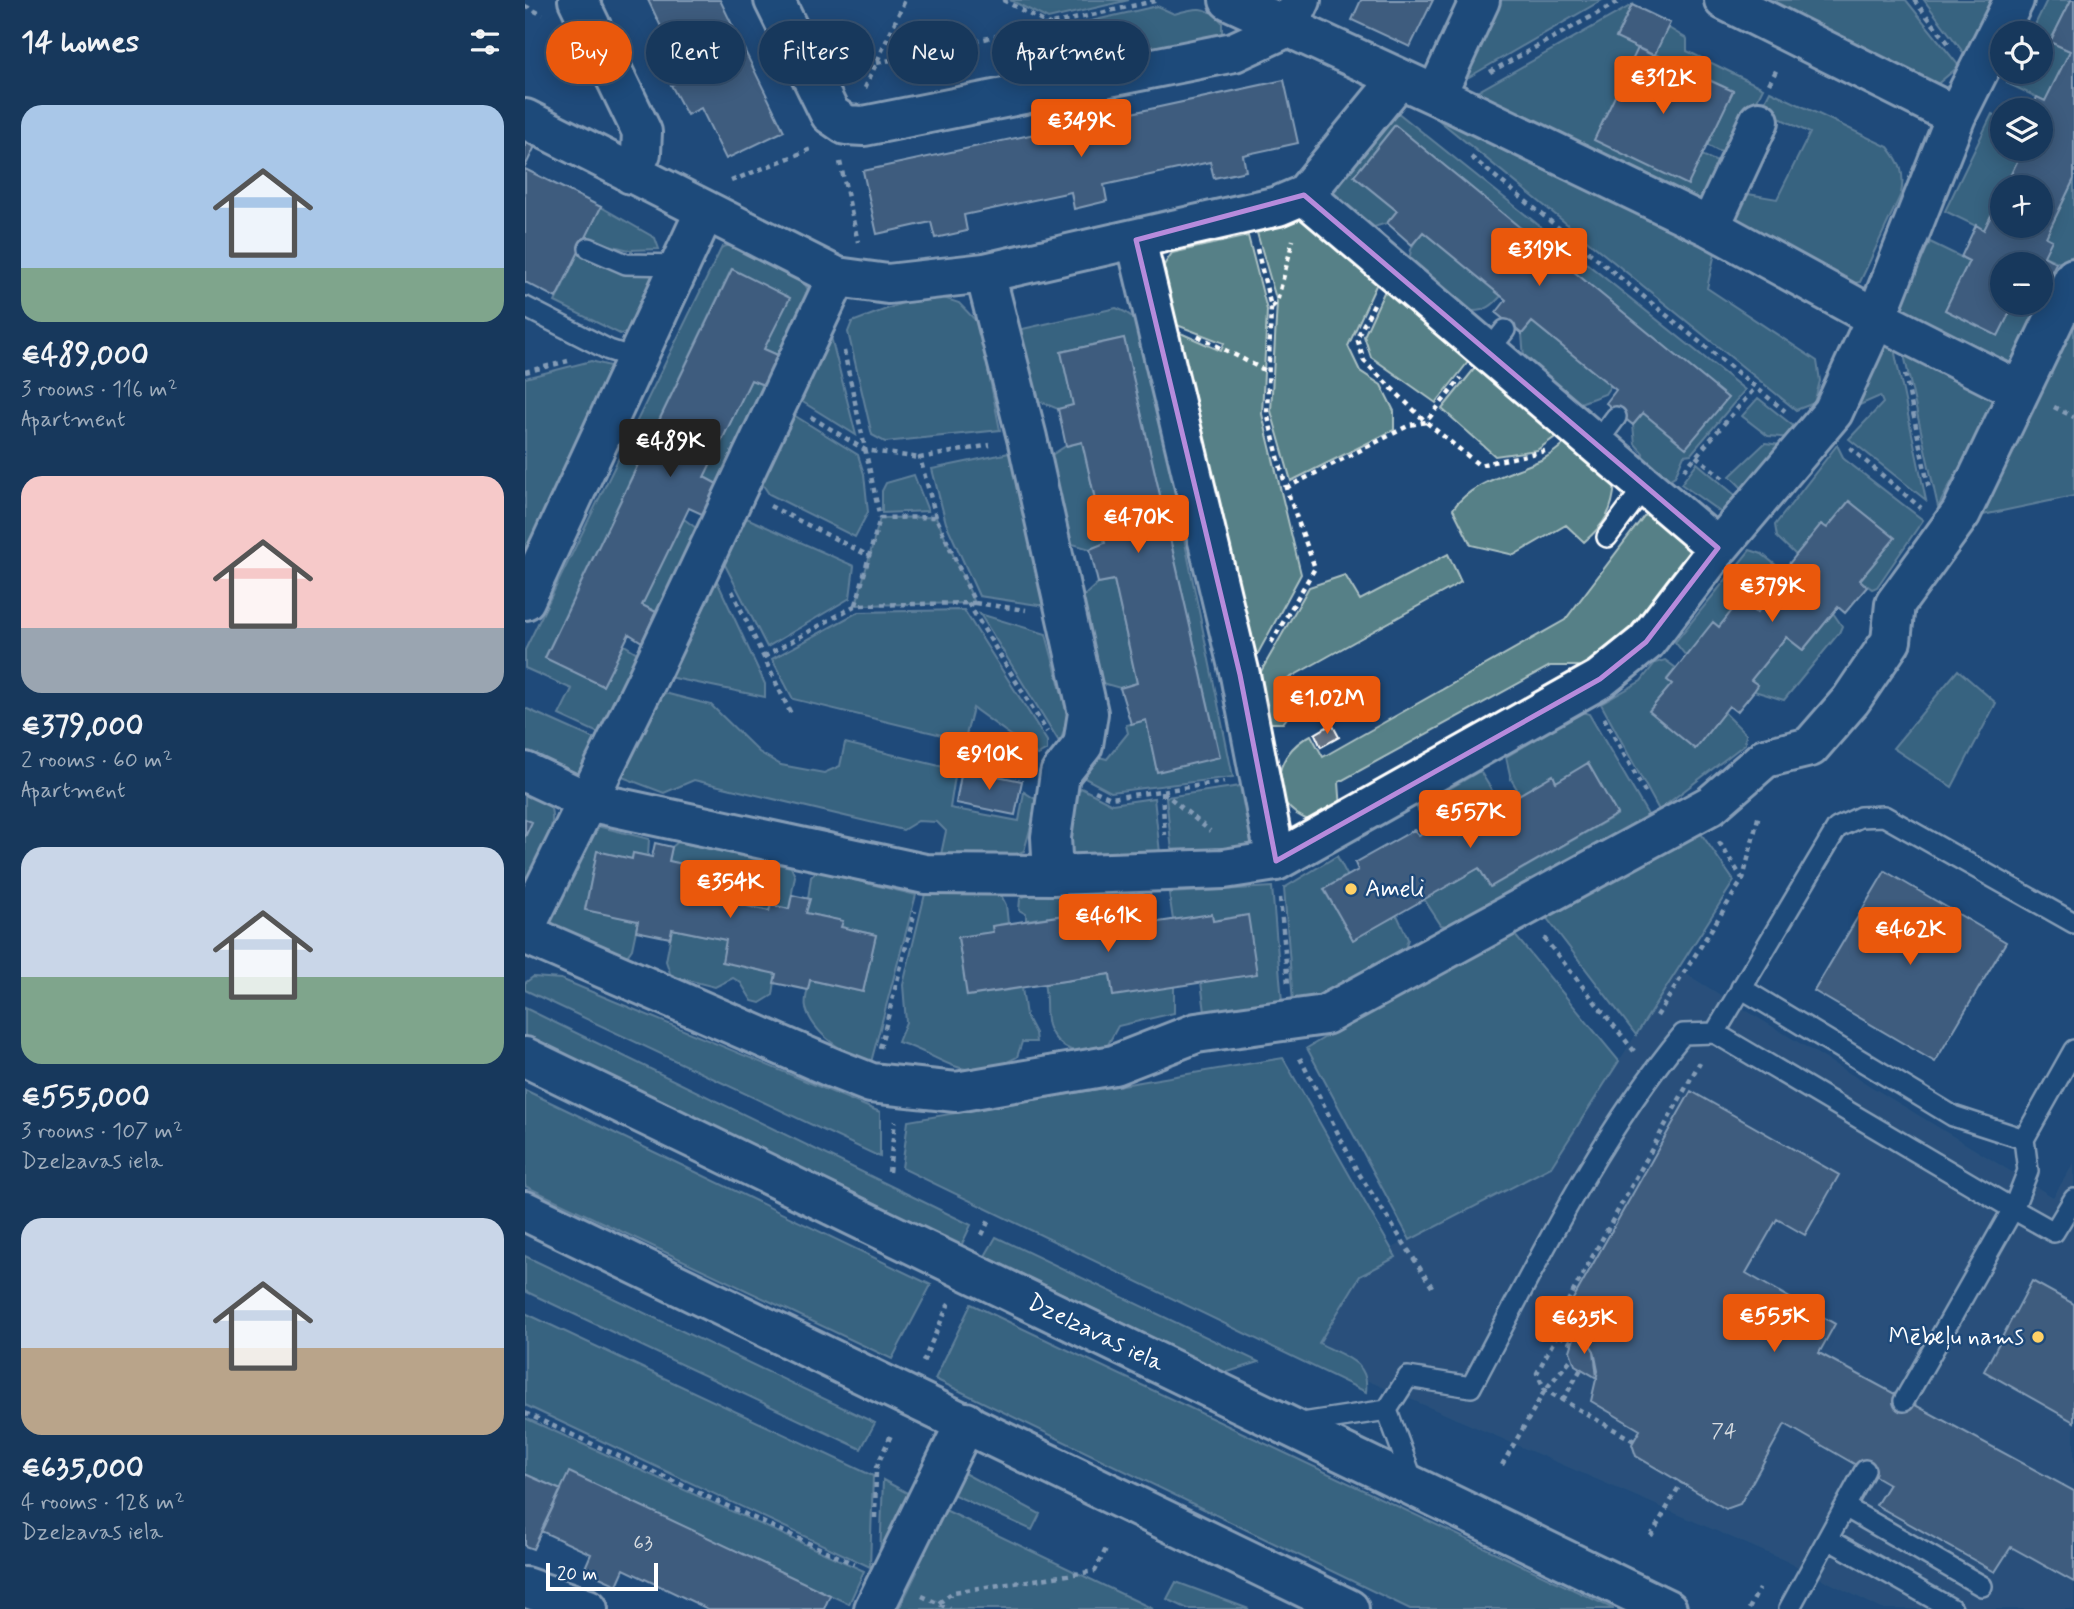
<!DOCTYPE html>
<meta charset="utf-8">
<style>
body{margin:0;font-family:Mynerve,sans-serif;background:#203f62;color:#f1f3f6;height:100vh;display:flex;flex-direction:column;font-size:26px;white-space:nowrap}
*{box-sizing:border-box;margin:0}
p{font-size:23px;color:#9eacbb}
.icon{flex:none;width:38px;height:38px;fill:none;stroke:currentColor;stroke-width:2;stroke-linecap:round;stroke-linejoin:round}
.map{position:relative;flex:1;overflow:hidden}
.side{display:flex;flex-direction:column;background:#17385c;width:525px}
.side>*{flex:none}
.top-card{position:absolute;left:21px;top:21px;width:665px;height:63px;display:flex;gap:14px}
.controls{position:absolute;left:1465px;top:21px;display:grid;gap:14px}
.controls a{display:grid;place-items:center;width:63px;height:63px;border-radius:50%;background:#17385c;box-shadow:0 4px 18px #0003,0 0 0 2px #365272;font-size:35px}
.scale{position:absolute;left:21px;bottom:18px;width:112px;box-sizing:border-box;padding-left:7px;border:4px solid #fff;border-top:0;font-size:19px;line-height:24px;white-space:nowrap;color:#fff;-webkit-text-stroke:5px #1f4a7a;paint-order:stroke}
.price{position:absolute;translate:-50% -60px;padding:0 16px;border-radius:7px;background:#ea580c;color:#fff;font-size:23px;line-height:46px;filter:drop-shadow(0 2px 4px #0008)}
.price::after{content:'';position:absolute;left:50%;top:42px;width:21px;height:16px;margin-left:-10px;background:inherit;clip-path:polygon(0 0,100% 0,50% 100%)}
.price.selected{background:#222;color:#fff}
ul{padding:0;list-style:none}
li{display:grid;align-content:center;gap:14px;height:371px;padding:0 21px}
li span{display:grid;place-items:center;height:217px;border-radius:21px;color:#555}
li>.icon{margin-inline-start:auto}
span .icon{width:126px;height:126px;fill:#fffc;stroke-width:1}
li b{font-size:30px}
h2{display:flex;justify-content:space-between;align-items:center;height:84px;padding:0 21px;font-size:30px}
.chip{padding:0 24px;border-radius:32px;background:#17385c;box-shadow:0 4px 18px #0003,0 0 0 2px #365272;font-size:24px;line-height:63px}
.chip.selected{background:#ea580c;color:#fff}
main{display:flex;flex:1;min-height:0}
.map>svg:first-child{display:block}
</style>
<main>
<section class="side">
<h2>14 homes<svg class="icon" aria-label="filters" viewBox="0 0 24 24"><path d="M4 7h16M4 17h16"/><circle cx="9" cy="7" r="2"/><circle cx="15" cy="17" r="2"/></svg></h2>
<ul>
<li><span style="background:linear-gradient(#a9c7e8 75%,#7fa58c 0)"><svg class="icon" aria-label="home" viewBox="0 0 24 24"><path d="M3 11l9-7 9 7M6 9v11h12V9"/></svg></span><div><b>€489,000</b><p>3 rooms · 116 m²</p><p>Apartment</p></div></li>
<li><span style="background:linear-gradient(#f6c9c9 70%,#9aa5b1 0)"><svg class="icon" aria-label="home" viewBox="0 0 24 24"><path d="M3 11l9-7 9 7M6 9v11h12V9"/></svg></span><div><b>€379,000</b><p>2 rooms · 60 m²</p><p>Apartment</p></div></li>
<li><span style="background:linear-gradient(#c9d6e8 60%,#7fa58c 0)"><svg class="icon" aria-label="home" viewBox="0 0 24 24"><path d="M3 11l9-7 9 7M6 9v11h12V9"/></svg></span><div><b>€555,000</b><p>3 rooms · 107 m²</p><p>Dzelzavas iela</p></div></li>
<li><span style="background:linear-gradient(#c9d6e8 60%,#b9a48a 0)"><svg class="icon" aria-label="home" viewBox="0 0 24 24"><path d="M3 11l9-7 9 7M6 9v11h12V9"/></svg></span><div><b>€635,000</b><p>4 rooms · 128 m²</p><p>Dzelzavas iela</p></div></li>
</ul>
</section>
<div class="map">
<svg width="1549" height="1609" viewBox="0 0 1549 1609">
<rect width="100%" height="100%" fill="#1f4a7a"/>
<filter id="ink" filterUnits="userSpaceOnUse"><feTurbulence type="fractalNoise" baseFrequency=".0143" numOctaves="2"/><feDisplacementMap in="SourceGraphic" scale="14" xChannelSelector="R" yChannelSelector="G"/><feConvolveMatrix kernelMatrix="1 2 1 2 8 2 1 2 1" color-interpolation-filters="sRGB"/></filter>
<g filter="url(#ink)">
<path fill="#34567d" d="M1153 969 1528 1197 1549 1163V1609H1357L1261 1561 776 1352 828 1268 1026 1167Z"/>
<path fill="#578087" stroke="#abc0c3" stroke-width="2" d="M485 0H604L523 19Z
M972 0H1077L944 77 941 72Z
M1247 0H1381L1434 66 1410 86Z
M1399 0H1478L1444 60Z
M1522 0H1546L1525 42 1545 51 1520 101 1482 83 1487 72H1516V33H1506Z
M1107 5 1091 37 1113 48 1163 184 1177 155 1201 166 1169 211 943 97Z
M632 6 649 14C669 8 682 4 697 22V37L602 62 540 27Z
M1142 27 1162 39V51L1238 88 1206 153 1193 151 1182 145 1208 91 1130 54Z
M1245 91 1363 147C1376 163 1380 174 1376 194L1335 282 1320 285 1202 227 1211 192 1252 199 1285 133 1236 109Z
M894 104 1180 239 1190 253 1182 288 1292 361 1295 381 1289 403 1271 410Z
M867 108 1220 390 1166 454 1159 455 1150 476 1140 482 1117 474 1118 453 1110 444 1108 425 1118 413 1202 398 870 125 829 176 872 211 862 223 846 228 803 197 806 178Z
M1467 114 1477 119V149H1498L1459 230 1420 211Z
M1549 179V254L1542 266 1519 256 1521 237Z
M76 207 130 238 134 249 104 250 60 239Z
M774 218 853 281 823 346 835 371 856 385 869 411V430L766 481 746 411 752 302 732 233Z
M898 232 976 296C968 305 961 311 948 311 932 309 884 272 885 256 885 246 892 239 898 232Z
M723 236 742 310 737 414 776 574 724 670 651 331 696 351 699 343 644 322 633 274 647 253Z
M1405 242 1444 261 1420 310 1473 336 1489 304 1495 306 1497 303H1516V276L1529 282 1484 374 1368 318Z
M207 245 275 276 285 293 255 356 239 349 206 270 20 657 78 686 99 645 117 656 84 738 34 715 47 689 0 668V650L197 247Z
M56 247 137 275 112 330 95 334 30 302Z
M861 288 947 357 911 403 846 357 839 336Z
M404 293 434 303 454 324 475 430 360 442 347 435 323 332 327 322Z
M591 308C608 314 613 322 618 338L708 777 586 792 552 774 570 756 582 759 603 733 601 725 621 720 632 771 695 756 599 338 536 352 548 405 533 409 504 397 493 330Z
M1549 308V496L1448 517Z
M1007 322 1086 385 1080 394 1055 403 999 359 997 334Z
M306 337 331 435 268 396 292 349Z
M1359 341 1368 344 1401 500 1324 439 1358 403 1355 396 1330 407Z
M1378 350 1456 387 1469 403 1413 507Z
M66 361 92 368 0 570V378Z
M954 363 1036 433 1012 450 970 456 917 409Z
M226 380 241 386 194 485 179 477Z
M1233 398 1276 432 1270 438 1243 436 1217 416Z
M259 409 333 455 339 474 343 512 330 537 244 494 236 482Z
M1045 439 1090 483C1088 511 1080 524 1059 542L1041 525 989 555 946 545 928 509C947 481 989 473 1018 459 1028 454 1036 446 1045 439Z
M557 442 580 543 565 549 544 543 525 456 541 446Z
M1240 443 1264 446 1223 494 1205 476Z
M1312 445 1319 459 1398 520 1352 587 1347 589 1335 580 1370 538 1324 501 1302 528 1296 524 1271 555 1252 537 1250 525Z
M489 452 520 606 454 596 421 523 407 469Z
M1172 463 1217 501 1198 514 1156 484Z
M389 475 403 511 357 513V491L361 483Z
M1135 512 1170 546 1089 648 1064 666H1025L814 782 816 809 786 821C740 805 746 755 786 735L798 757 1040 620 1119 516Z
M217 516 329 566 325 598 242 647 198 561Z
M411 517 450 603 331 605 355 518Z
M159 519 175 531 138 610 131 612 117 605Z
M1225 550 1237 554 1258 571 1250 581 1255 585 1232 613 1216 600 1194 627 1188 623 1161 656 1150 642Z
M923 554 936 582 759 681 773 704 758 723H744L734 715 730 682 784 587 820 575 835 600Z
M191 579 240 684V697L134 675Z
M589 580 612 683 595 688 570 681 549 605 573 583Z
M439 610 522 741V750L513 755 448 708 441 735 433 739 268 699 247 659 333 612Z
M1308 613 1317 626 1314 633 1259 700 1229 691 1233 685 1226 680 1261 637 1278 650Z
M455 614 521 634 543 717 535 743Z
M1140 660 1151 668 1142 679 1147 684 1125 710 1170 749 1199 712 1221 734 1220 744 1134 810 1076 704 1116 681 1130 663Z
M1433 670 1471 703 1427 787 1368 748Z
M124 689 186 705 234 752 256 765 299 773 315 766 320 743 431 770 425 808 494 821 499 792 513 801 499 851 473 861 415 859 421 831 412 822 393 821 378 830 169 780 139 793 84 772Z
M0 708 85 746 66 781 0 756Z
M1057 712 1064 714 1123 815 932 928 916 925 899 899 954 868 966 887 1092 815 1063 764 1031 782 1027 776 995 794 986 779 981 757Z
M955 771 976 805 963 813 967 818 936 836 925 818 903 830 892 808Z
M722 785 729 841 720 847 647 851 641 797Z
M556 788 587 804 629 798 635 853 541 857 533 819Z
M0 790C6 792 16 795 20 799 41 819 10 868 0 887Z
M1168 822 1209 881 1111 1035 1021 917Z
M60 823 124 839 123 856 108 853 107 859 72 852 60 909 113 921 107 949 100 959 5 931Z
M153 842 266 867 270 876 264 909 246 905 244 911 209 903 214 883 179 875 180 869 144 861 147 847Z
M812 856 822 875 799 890 828 939 872 915 883 939 880 949 791 1002H768L759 888Z
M292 871 391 895 346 1062C322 1057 288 1034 281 1008 279 1000 283 988 285 980L338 992 351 935 316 927 317 921 281 913 286 877Z
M747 887 758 1013 680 1012 676 982 688 921 648 920 644 893Z
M625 891 628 923 614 932 580 936 577 915 541 920 539 915 501 920V914L494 910 495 899 504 894Z
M475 893 481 905 483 923 467 926 468 932 433 937 443 996 497 988 501 1016 510 1033 511 1042H497L492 1057C438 1087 423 1058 373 1042L381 1022 378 985 400 894Z
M984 928 1094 1061 1026 1167 885 1240 782 1048Z
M147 929 201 940 251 974 248 995 235 1003 227 1001 216 983 208 978 190 987 146 976 141 961Z
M585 974 588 995 649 986V1013L593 1026 579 1052C558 1058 533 1050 524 1028 519 1018 523 998 519 984Z
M8 977 36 979 355 1112V1157L0 990V983Z
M0 1008 446 1225 436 1246 0 1036Z
M758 1058 871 1257 835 1276 794 1343C817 1356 845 1360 841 1392L377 1168 383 1121Z
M0 1090 406 1285 367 1359 0 1186Z
M471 1237 734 1362 700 1373 460 1256Z
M0 1256 350 1423 336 1449 0 1291Z
M446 1304 1089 1609H885L410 1379Z
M0 1313 348 1476 345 1567 0 1405Z
M0 1418 339 1571 324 1604 45 1473 36 1490 0 1474Z
M435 1471 515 1514 507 1530 425 1493Z
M358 1480 386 1495 355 1557Z
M418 1509 628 1609H374L392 1572 388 1569Z
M651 1582 724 1609H663L642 1599Z"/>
<path fill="#657284" stroke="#fff" stroke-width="2" d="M123 0H195L259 131 201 159 176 108 162 115 146 85 161 78Z
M836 0H908L885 47 827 20Z
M1546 0H1549V179L1521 237 1527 240 1519 256 1531 263 1523 279 1516 276V264H1477V303H1497L1495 307 1489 304 1473 336 1420 310 1444 261 1436 257 1451 225 1459 230 1477 193V226H1516V187H1480L1498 149H1516V110H1506L1512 97 1520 101 1545 51 1525 42Z
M1107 5 1145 23 1129 56 1091 38Z
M1113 48 1208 91 1163 185 1069 140Z
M759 80 773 143 718 155 721 171 689 178 685 162 579 185 582 201 549 209 546 192 439 215 442 231 410 238 406 222 352 234 338 171Z
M870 125 1203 398 1161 448 1118 413 1108 425 1081 403 1091 390 1007 322 997 334 971 313 981 300 898 232 887 245 862 223 872 211 829 176Z
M0 134 13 140 0 167Z
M0 169 76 207 31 298 0 282Z
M207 269 265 298 239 349 255 356 241 386 226 380 179 477 194 485 179 515 164 508 117 605 131 612 117 642 104 634 78 686 20 658Z
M599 338 695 757 632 772 621 720 606 724 595 688 612 683 589 580 573 583 565 549 580 543 557 442 541 446 533 409 548 405 536 352Z
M1324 501 1370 538 1335 580 1342 587 1320 613 1313 607 1278 650 1261 637 1226 680 1233 685 1229 691 1212 712 1204 706 1170 749 1124 711 1147 684 1142 680 1188 622 1194 627 1216 599 1232 613 1255 585 1250 581 1296 524 1302 528Z
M807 724 814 737 796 747 790 734Z
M1063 763 1092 814 965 887 954 868 828 940 799 889 833 870 830 863 889 830 894 835 925 817 936 836 967 818 963 813 1028 775 1031 782Z
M437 769 497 781 490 815 431 803Z
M0 819 7 822 0 837Z
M130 843 147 847 144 861 180 869 179 875 214 883 209 903 244 911 246 905 264 909 267 895 285 899 281 913 318 921 316 927 351 935 338 992 285 980 283 990 249 983 251 974 197 962 201 940 147 929 145 938 111 931 113 921 60 910 72 851 107 859 108 853 127 857Z
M1360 871 1481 942 1410 1062 1289 991Z
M687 914 688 921 723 915 732 974 588 996 585 974 442 996 433 937 468 932 467 926 540 915 541 920 577 915 580 936 614 932 613 925Z
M1166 1091 1314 1175 1280 1235 1252 1219 1221 1273 1310 1324 1294 1353 1549 1491V1582L1486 1547 1470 1572 1351 1505 1364 1484 1260 1424 1215 1504 1201 1509 1111 1456 1107 1444 1115 1430 1066 1401 1073 1371 1069 1351 1064 1343 1045 1333 1035 1322Z
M1507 1281 1549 1304V1422L1459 1371Z
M1050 1335 1064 1343 1069 1351 1072 1378 1050 1365 1045 1351Z
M44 1472 305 1595 299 1609H183L99 1569 92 1585 59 1570 66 1554 16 1531Z
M0 1474 36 1490 8 1549 0 1546Z"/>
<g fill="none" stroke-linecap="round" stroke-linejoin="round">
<g stroke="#fff" stroke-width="24">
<path id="service" d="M64 248 101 264 157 265
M0 307 84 350 112 359
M962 353 980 330
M1071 444 1091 417
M1082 537 1120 486
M1216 988 1428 1116 1499 1139
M1190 1033 1312 828 1335 817 1359 816 1549 923
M1549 1050 1499 1139 1503 1171 1488 1209 1529 1232 1549 1199
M862 1410 889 1484
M771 1424 862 1410 883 1377 946 1387C1010 1267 1071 1139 1158 1034L1190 1033 1488 1209 1379 1401
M1320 1507 1457 1586
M1303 1539 1427 1609
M1264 1609 1340 1470"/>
</g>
<g stroke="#fff" stroke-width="44">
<path id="minor" d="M53 0 117 132 116 153 106 174
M249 0 305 114 321 125 339 126 709 52 763 27 776 0
M704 0 911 95 955 0
M1199 0 1431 116
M911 95 1185 227 1351 318 1493 390
M0 119 312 277 363 284 460 273 753 206 779 195 873 80
M779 195 1193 548
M1185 227 1234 121
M611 240 715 675 751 861
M460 273 502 438 563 713 558 745 535 774 526 837 528 875
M0 600 180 211
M0 772 62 801 400 874 528 875 699 869 751 861 1075 679 1121 642 1193 548 1308 412 1351 318 1431 116 1489 0
M0 928 121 682 312 277
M0 934 308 1068 346 1083 431 1092 589 1065 671 1033 800 1015 1186 805 1240 758 1285 747 1326 700 1366 641 1370 604 1436 513 1549 278
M0 1587 63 1609
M349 1609 441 1422"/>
</g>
<g stroke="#fff" stroke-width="44">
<g id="secondary">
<path id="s1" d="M0 1057 1142 1609"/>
<path d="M0 1211 824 1609"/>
</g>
</g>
<path stroke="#fff" stroke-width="4.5" stroke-dasharray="5 5" stroke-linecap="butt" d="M478 0 558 43
M1389 0 1424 44
M0 6 18 15
M352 63 634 0
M965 72 1097 0
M1244 84 1253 67
M340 88 380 0
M946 157 1260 411
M315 162 333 242
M206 181 289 148
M732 249 746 307 742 413 761 488 790 568 746 643
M849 304 832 338 839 361 901 422 954 465 1020 451
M747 307 752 302 768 240
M673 336 743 372
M319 351 355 518
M0 372 43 361
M1380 374 1404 489
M1529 407 1549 417
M286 417 340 450 395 458
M1325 448 1396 508
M1171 456 1200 480
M1159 470 1230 388
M761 488 885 425 901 422 936 378
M245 506 344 556 355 518 411 517 450 603 331 605 344 556
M411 517 395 458 465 445
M207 591 266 714
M443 603 522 732
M450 603 501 610
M239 657 331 605
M1079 718 1122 796
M570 791 586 798 699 782
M637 792 640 835
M638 792 685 831
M1194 842 1217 878
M755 898 763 984
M1019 938 1109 1051
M1132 1016 1218 879 1234 814
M355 1048 390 911
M775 1058 831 1169 907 1287
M364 1172 370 1121
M457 1235 464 1220
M1026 1330 1047 1343
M398 1362 424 1303
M1038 1400 1056 1369
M0 1413 329 1564
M1109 1441 1020 1390 1012 1373 1033 1333V1319L1175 1062
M977 1465 1020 1390 1047 1358
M350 1518 351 1468 366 1435
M1126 1536 1156 1483
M397 1596 425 1609
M414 1603 428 1592 570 1571 582 1547
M1224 1609 1234 1589"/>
<use href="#service" stroke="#1f4a7a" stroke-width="19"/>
<use href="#minor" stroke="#1f4a7a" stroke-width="38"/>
<use href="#secondary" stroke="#1f4a7a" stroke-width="38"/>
</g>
</g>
<path d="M0 0H1549V1609H0ZM779 195 1193 548 1121 642 1075 679 751 861 715 675 611 240Z" fill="#1f4a7a" fill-opacity=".55" fill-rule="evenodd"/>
<path fill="none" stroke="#b68bdc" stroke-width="5" stroke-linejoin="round" d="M779 195 1193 548 1121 642 1075 679 751 861 715 675 611 240Z"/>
<g fill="#ffd166" stroke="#1f4a7a" stroke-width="2.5">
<circle cx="826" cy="889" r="7"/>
<circle cx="1513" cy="1337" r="7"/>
</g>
<g text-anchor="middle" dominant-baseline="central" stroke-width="5" stroke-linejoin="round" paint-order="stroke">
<g font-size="21" fill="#d8dce0">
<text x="1199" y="1431">74</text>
<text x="118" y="1543">63</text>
</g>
<g font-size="24" fill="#fff" stroke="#1f4a7a" text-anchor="start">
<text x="840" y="889">Ameli</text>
<text x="1499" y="1337" text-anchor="end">Mēbeļu nams</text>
</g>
<g font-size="24" fill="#fff" stroke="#1f4a7a">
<text stroke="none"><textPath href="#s1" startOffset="634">Dzelzavas iela</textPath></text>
</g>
</g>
</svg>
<div class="controls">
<a><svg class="icon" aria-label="locate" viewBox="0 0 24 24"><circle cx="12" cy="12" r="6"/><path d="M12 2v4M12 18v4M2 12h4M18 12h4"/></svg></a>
<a><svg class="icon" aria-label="layers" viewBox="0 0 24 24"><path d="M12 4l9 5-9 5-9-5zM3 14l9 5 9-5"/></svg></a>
<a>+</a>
<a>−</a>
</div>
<div class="scale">20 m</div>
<b class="price" style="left:1138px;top:116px">€312K</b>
<b class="price" style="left:556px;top:159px">€349K</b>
<b class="price" style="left:1014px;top:288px">€319K</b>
<b class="price selected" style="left:145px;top:479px">€489K</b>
<b class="price" style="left:613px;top:555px">€470K</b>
<b class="price" style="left:1247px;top:624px">€379K</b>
<b class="price" style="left:802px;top:736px">€1.02M</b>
<b class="price" style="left:464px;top:792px">€910K</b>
<b class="price" style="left:945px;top:850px">€557K</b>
<b class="price" style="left:205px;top:920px">€354K</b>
<b class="price" style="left:583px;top:954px">€461K</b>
<b class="price" style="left:1385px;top:967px">€462K</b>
<b class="price" style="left:1249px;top:1354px">€555K</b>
<b class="price" style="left:1059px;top:1356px">€635K</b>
<div class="top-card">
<a class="chip selected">Buy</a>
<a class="chip">Rent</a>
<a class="chip">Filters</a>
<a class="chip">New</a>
<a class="chip">Apartment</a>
</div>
</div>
</main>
